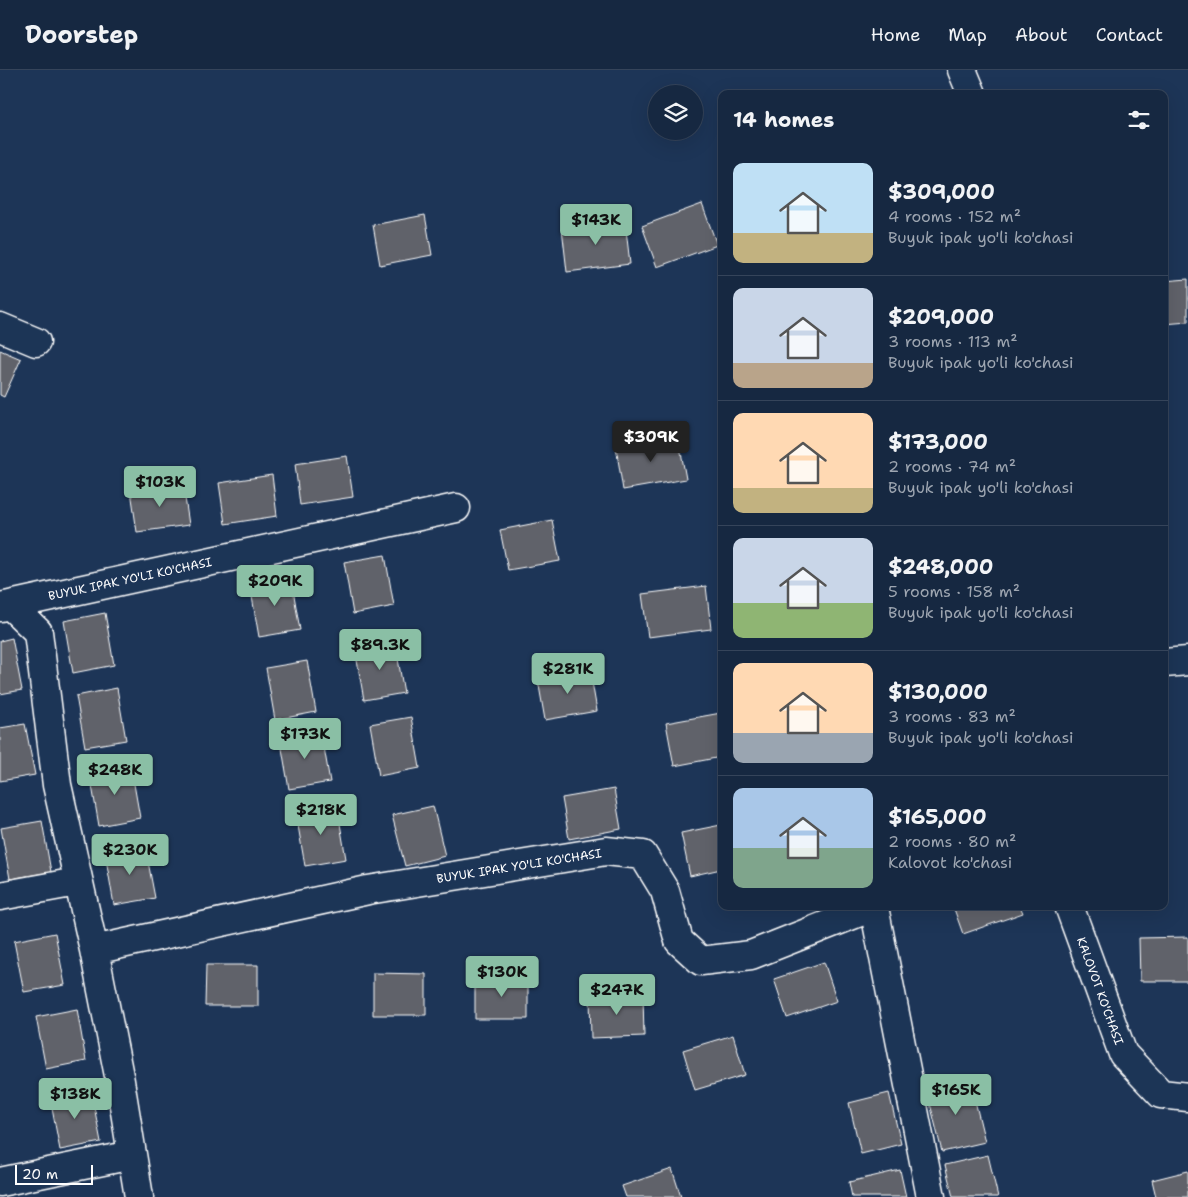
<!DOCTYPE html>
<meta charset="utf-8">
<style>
body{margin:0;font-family:"Shantell Sans",sans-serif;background:#23344c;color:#f1f3f6;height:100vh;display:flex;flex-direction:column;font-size:19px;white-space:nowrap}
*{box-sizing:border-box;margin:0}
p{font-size:16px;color:#9ea6b1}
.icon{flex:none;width:28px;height:28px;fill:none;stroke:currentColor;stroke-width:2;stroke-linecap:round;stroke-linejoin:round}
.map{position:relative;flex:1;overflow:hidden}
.panel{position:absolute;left:718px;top:20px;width:450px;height:820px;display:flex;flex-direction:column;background:#162841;border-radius:10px;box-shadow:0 5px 20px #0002,0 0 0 1px #35445a}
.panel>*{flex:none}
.buttons{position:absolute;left:648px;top:15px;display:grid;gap:10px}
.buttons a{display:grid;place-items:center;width:55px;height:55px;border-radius:50%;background:#162841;box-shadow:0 5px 20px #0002,0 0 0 1px #35445a;font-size:25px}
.scale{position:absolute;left:15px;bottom:12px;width:78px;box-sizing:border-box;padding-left:5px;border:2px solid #fff;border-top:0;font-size:14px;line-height:18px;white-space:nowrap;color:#fff;-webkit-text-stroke:4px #1d3557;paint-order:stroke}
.price{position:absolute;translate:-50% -42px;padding:0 11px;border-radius:5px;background:#8abfa5;color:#111;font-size:16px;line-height:32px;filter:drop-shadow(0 1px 2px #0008)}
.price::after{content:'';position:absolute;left:50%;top:30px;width:15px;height:11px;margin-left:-8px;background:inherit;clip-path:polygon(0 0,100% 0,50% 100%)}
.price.active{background:#222;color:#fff}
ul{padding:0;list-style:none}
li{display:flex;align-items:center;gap:15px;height:125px;padding:0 15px}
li+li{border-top:1px solid #35445a}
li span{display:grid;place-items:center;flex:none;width:140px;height:100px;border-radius:10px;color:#555}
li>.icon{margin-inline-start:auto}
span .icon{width:60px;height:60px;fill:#fffc;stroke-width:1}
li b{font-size:21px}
h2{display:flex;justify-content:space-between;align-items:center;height:60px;padding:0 15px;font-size:21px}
header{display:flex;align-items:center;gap:30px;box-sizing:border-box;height:70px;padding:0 25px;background:#162841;border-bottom:1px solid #35445a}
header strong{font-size:24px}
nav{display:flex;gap:28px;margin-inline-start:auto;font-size:18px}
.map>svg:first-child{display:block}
</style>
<header>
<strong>Doorstep</strong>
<nav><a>Home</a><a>Map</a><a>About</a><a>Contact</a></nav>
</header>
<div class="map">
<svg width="1188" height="1127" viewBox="0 0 1188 1127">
<rect width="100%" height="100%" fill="#1d3557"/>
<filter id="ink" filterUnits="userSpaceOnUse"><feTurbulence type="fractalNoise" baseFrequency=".02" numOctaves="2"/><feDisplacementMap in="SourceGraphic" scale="10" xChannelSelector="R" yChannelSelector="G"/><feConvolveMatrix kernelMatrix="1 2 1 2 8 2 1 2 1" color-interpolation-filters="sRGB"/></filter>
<g filter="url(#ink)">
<path fill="#60626a" stroke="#fff" d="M702 134 717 175 657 197 642 156Z
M425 145 432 185 380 195 373 155Z
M625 151 630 194 567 202 562 158Z
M1188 209V252L1164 254V211Z
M0 280 21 289 4 327 0 325Z
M678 366 686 409 623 420 616 377Z
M347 386 353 427 300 435 295 394Z
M272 405 277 446 225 454 219 413Z
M183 414 189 455 137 462 131 421Z
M552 450 560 491 508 500 500 460Z
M385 485 394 536 353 544 344 492Z
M291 508 300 560 259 567 250 515Z
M706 516 711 559 648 567 642 524Z
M105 543 114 595 73 603 64 551Z
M12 568 22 620 0 624V571Z
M395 572 404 623 364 630 355 579Z
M307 591 316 642 275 650 266 598Z
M590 600 597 641 545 650 538 610Z
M117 618 126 670 85 677 76 626Z
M721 643V687L674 696 666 653Z
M411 647 420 698 379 706 370 654Z
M25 654 35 705 0 711V658Z
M321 660 330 712 289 719 280 667Z
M131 697 140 748 99 756 90 704Z
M614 719 621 759 569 769 562 728Z
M337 736 346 789 305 796 296 744Z
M433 736 445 786 405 796 392 745Z
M42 751 51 802 10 809 1 758Z
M721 755V799L690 806 681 763Z
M145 776 155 828 114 835 105 783Z
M953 836H1020L1023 843 963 864Z
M55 863 65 915 24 922 14 871Z
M1188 867V911H1140L1139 868Z
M824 892 837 931 787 948 774 909Z
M206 895H258V936H205Z
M373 903 426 904V945H373Z
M475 908H528V949H475Z
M643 925 644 966 591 968 590 927Z
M77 939 86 991 46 999 36 947Z
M733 965 745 1005 695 1020 683 980Z
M970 1010 985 1072 942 1082 927 1021Z
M91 1021 101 1072 60 1080 50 1028Z
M889 1023 901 1074 861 1084 849 1033Z
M988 1085 998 1127H953L945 1095Z
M672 1099 681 1127H626L622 1116Z
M900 1100 906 1127H852L849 1112Z
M1188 1101V1127H1156L1152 1110Z"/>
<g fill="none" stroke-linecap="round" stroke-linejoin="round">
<g stroke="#fff" stroke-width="31">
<path id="minor" d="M962 0 972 24
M0 257 36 272
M10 535 456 438
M0 537 10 535 38 562 57 715 94 880 120 1011 139 1127
M1164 593 1188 591
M0 826 77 812
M1069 836 1123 984 1161 1024 1188 1027
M874 837 931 1127
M94 880 368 820 606 781 643 785 665 821 679 871 701 891 751 885 875 836
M0 1112 132 1085"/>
</g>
<use href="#minor" stroke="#1d3557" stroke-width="28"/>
</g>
</g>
<g text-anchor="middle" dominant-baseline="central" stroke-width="4.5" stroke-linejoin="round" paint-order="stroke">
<g font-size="12" fill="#fff" stroke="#1d3557">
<text transform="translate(130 509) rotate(-12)">BUYUK IPAK YO'LI KO'CHASI</text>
<text transform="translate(519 796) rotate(-9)">BUYUK IPAK YO'LI KO'CHASI</text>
<text transform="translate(1100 921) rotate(70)">KALOVOT KO'CHASI</text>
</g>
</g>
</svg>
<div class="buttons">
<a><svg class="icon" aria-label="layers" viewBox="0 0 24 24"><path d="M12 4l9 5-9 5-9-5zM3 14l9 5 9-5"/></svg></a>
</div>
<div class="scale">20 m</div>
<b class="price" style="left:596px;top:176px">$143K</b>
<b class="price active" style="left:651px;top:393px">$309K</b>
<b class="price" style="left:160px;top:438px">$103K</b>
<b class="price" style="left:275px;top:537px">$209K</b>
<b class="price" style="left:380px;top:601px">$89.3K</b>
<b class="price" style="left:568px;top:625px">$281K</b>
<b class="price" style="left:305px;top:690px">$173K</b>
<b class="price" style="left:115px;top:726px">$248K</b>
<b class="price" style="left:321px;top:766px">$218K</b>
<b class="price" style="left:130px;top:806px">$230K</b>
<b class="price" style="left:502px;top:928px">$130K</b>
<b class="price" style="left:617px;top:946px">$247K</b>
<b class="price" style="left:956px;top:1046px">$165K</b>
<b class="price" style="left:75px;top:1050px">$138K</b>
<section class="panel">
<h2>14 homes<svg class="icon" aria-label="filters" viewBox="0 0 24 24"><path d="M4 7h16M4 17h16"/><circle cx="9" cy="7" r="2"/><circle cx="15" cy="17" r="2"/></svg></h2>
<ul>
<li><span style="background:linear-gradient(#bfe0f5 70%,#c2b280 0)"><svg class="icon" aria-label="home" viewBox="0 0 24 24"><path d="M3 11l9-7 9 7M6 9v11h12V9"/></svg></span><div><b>$309,000</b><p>4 rooms · 152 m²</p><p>Buyuk ipak yo'li ko'chasi</p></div></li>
<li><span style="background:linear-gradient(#c9d6e8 75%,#b9a48a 0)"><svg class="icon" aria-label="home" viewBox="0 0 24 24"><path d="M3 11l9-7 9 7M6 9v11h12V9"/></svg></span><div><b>$209,000</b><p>3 rooms · 113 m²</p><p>Buyuk ipak yo'li ko'chasi</p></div></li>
<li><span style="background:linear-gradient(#ffd9b3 75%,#c2b280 0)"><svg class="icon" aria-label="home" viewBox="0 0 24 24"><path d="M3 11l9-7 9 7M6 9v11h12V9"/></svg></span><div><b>$173,000</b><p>2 rooms · 74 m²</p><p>Buyuk ipak yo'li ko'chasi</p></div></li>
<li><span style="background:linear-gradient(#c9d6e8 65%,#8fb573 0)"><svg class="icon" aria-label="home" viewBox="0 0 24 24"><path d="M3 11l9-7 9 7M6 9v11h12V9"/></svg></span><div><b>$248,000</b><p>5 rooms · 158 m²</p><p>Buyuk ipak yo'li ko'chasi</p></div></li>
<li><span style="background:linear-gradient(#ffd9b3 70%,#9aa5b1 0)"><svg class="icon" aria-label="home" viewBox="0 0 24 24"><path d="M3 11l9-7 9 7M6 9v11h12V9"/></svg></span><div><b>$130,000</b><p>3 rooms · 83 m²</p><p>Buyuk ipak yo'li ko'chasi</p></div></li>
<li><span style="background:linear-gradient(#a9c7e8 60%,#7fa58c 0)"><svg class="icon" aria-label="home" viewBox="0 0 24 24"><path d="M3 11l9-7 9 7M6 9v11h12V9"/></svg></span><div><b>$165,000</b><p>2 rooms · 80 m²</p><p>Kalovot ko'chasi</p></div></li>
</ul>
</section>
</div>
